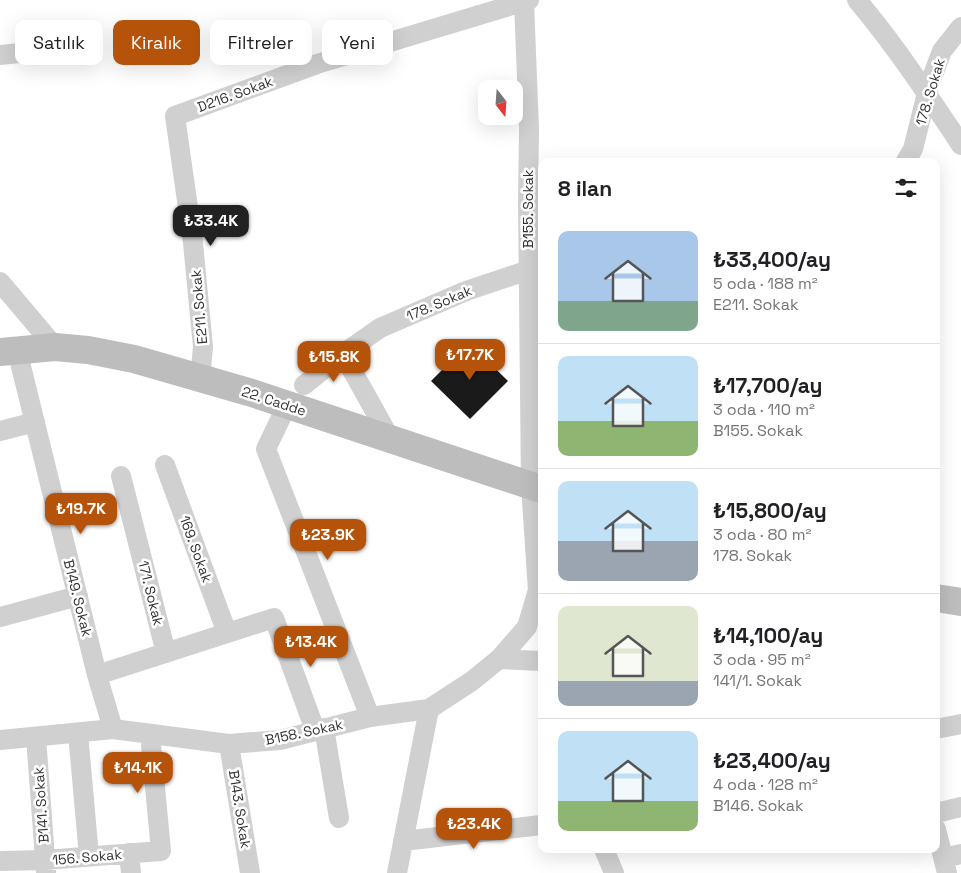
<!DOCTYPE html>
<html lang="tr">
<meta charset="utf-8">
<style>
body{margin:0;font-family:"Space Grotesk",sans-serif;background:#f2f2f2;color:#202124;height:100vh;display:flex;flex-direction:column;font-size:19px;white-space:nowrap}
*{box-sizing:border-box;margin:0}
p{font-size:16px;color:#757577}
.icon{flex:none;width:28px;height:28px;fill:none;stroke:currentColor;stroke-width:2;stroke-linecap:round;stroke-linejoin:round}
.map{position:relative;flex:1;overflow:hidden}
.drawer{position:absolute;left:538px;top:158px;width:402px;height:695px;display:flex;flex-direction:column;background:#fff;border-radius:10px;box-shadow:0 5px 20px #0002}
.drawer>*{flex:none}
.banner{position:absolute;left:15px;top:20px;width:448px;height:45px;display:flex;gap:10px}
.needle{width:32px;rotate:163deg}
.tools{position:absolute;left:478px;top:80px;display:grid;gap:10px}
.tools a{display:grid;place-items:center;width:45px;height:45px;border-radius:10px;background:#fff;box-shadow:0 5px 20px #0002;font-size:25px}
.price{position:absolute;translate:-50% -42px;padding:0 11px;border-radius:10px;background:#b45309;color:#fff;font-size:16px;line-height:32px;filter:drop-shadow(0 1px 2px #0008)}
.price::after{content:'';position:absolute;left:50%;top:30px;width:15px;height:11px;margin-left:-8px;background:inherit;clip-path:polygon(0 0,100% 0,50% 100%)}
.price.on{background:#222;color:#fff}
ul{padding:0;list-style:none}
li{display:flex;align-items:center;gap:15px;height:125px;padding:0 20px}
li+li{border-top:1px solid #e0e0e0}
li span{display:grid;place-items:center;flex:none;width:140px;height:100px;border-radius:10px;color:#555}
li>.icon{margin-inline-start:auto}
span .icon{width:60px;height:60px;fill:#fffc;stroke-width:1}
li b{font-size:21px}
h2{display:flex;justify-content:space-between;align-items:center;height:60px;padding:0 20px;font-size:21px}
.tag{padding:0 18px;border-radius:10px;background:#fff;box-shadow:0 5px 20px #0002;font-size:18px;line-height:45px}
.tag.on{background:#b45309;color:#fff}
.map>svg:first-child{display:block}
</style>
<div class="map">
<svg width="961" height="873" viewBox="0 0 961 873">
<rect width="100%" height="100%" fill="#fff"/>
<path fill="#1a1a1a" d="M469 343 508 381 470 419 431 381Z"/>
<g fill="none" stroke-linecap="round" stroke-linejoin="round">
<path stroke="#d0d0d0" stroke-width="20" d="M857 0C895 45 928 95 961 145
M0 55 60 49
M906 161 913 149 929 85 942 51 961 27
M0 282 55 347
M17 350 97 675 113 729
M200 378 203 347 193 243 175 116 317 64 529 0
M304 385 343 354
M287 405 266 449 370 717
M0 431 35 422
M391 440 343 354 380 328 466 291 529 270 541 271
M165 465 227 633
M121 476 166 653
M0 617 78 596
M499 659 541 661
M97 675 274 618 315 730
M324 728 339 818
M936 729 961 724
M78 733 89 856
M36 737 46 872
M0 740 113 729 229 744 280 740 370 717 429 709
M229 744 250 873
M936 813 961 807
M936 829 947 873
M403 841 541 825
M604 849 614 873
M129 853 131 873
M944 858 961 854
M0 861 45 860 161 851 150 734
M397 873 429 709 472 681 499 659 527 627 538 590 531 486 528 201 529 129 524 2"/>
<path stroke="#bdbdbd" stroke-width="28" d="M0 352 55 347 88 350 134 359 252 393 541 489
M936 598 961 602"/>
</g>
<g text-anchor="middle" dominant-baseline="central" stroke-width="5" stroke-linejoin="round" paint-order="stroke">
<g font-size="14" fill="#333" stroke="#fff">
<text transform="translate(930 92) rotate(-73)">178. Sokak</text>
<text transform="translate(235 94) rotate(-20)">D216. Sokak</text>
<text transform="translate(528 209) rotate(-90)">B155. Sokak</text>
<text transform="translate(439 303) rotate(-23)">178. Sokak</text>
<text transform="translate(199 307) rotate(-95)">E211. Sokak</text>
<text transform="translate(274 401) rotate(18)">22. Cadde</text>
<text transform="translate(196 549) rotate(70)">169. Sokak</text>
<text transform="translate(151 593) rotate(76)">171. Sokak</text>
<text transform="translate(78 598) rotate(76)">B149. Sokak</text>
<text transform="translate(304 732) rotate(-12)">B158. Sokak</text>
<text transform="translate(41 805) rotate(-94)">B141. Sokak</text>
<text transform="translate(240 809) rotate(81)">B143. Sokak</text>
<text transform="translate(87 857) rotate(-5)">156. Sokak</text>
</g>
</g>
</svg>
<div class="tools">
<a><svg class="needle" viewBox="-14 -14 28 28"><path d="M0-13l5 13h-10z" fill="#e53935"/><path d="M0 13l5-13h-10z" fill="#757577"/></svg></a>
</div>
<b class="price on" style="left:211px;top:247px">₺33.4K</b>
<b class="price" style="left:470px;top:381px">₺17.7K</b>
<b class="price" style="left:334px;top:383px">₺15.8K</b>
<b class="price" style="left:81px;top:535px">₺19.7K</b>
<b class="price" style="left:328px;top:561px">₺23.9K</b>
<b class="price" style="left:311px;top:668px">₺13.4K</b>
<b class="price" style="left:138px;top:794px">₺14.1K</b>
<b class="price" style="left:474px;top:850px">₺23.4K</b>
<div class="banner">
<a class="tag">Satılık</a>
<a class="tag on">Kiralık</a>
<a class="tag">Filtreler</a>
<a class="tag">Yeni</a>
</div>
<section class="drawer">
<h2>8 ilan<svg class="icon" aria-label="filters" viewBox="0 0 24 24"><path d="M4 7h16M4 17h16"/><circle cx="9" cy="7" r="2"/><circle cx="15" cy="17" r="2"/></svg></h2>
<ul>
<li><span style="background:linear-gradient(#a9c7e8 70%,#7fa58c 0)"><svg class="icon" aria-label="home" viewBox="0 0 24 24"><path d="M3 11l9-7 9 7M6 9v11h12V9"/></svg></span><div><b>₺33,400/ay</b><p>5 oda · 188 m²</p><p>E211. Sokak</p></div></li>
<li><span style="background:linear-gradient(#bfe0f5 65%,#8fb573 0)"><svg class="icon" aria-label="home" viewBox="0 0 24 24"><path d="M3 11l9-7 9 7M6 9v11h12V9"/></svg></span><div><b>₺17,700/ay</b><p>3 oda · 110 m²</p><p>B155. Sokak</p></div></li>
<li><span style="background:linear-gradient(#bfe0f5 60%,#9aa5b1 0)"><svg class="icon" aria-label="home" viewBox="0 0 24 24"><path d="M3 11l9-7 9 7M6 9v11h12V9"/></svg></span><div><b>₺15,800/ay</b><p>3 oda · 80 m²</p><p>178. Sokak</p></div></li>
<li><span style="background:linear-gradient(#dfe7d0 75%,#9aa5b1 0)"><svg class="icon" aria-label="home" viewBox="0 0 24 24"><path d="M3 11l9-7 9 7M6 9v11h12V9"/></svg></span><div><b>₺14,100/ay</b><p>3 oda · 95 m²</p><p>141/1. Sokak</p></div></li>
<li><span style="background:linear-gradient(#bfe0f5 70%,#8fb573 0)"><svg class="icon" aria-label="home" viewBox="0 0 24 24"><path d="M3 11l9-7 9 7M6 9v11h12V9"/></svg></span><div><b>₺23,400/ay</b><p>4 oda · 128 m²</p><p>B146. Sokak</p></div></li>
</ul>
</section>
</div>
